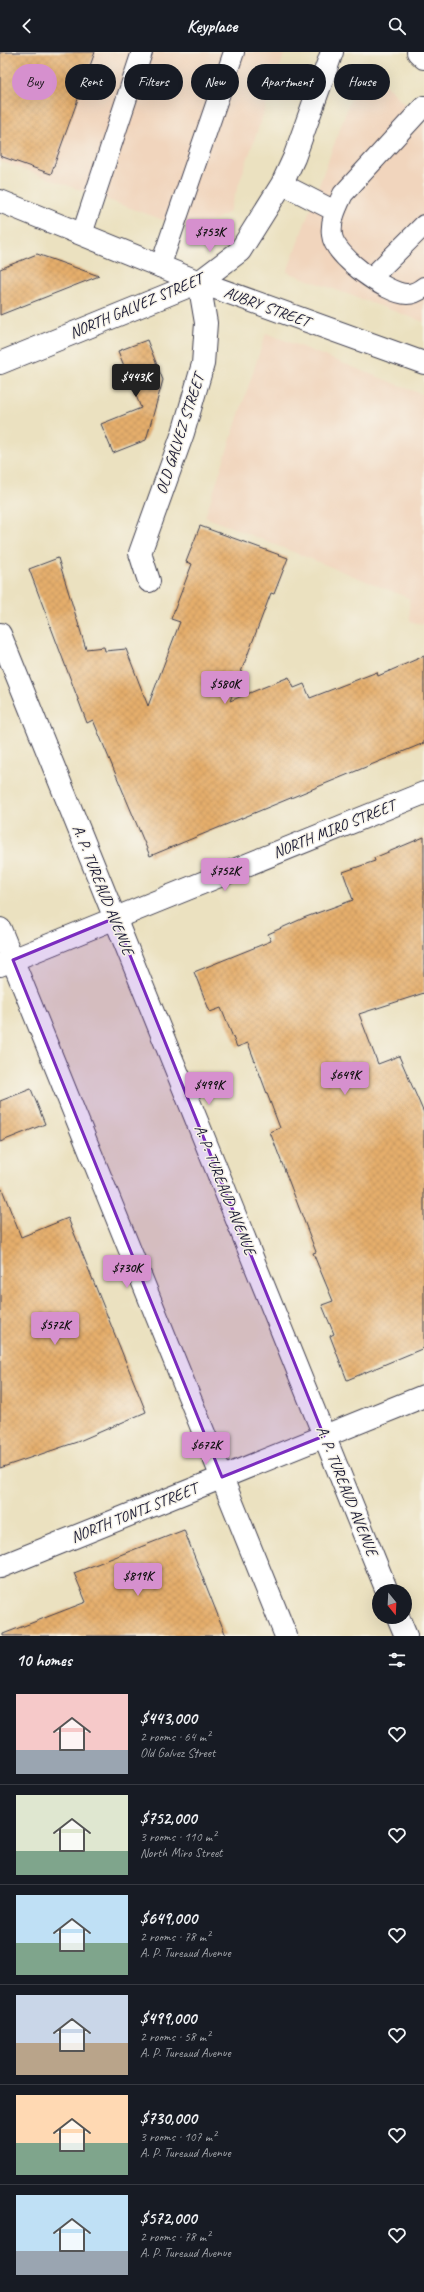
<!DOCTYPE html>
<meta charset="utf-8">
<style>
body{margin:0;font-family:Caveat,sans-serif;background:#20242c;color:#f1f3f6;height:100vh;display:flex;flex-direction:column;font-size:15px;white-space:nowrap}
*{box-sizing:border-box;margin:0}
p{font-size:13px;color:#9ea1a6}
.icon{flex:none;width:22px;height:22px;fill:none;stroke:currentColor;stroke-width:2;stroke-linecap:round;stroke-linejoin:round}
.map{position:relative;height:1584px;overflow:hidden}
.drawer{display:flex;flex-direction:column;background:#171b24;flex:1}
.drawer>*{flex:none}
.banner{position:absolute;left:12px;top:12px;width:400px;height:36px;display:flex;gap:8px}
.needle{width:26px;rotate:162deg}
.controls{position:absolute;left:372px;top:1532px;display:grid;gap:8px}
.controls a{display:grid;place-items:center;width:40px;height:40px;border-radius:50%;background:#171b24;box-shadow:0 4px 16px #0002;font-size:20px}
.price{position:absolute;translate:-50% -34px;padding:0 9px;border-radius:4px;background:#d690ce;color:#111;font-size:13px;line-height:26px;filter:drop-shadow(0 1px 2px #0008)}
.price::after{content:'';position:absolute;left:50%;top:24px;width:12px;height:9px;margin-left:-6px;background:inherit;clip-path:polygon(0 0,100% 0,50% 100%)}
.price.selected{background:#222;color:#fff}
ul{padding:0;list-style:none}
li{display:flex;align-items:center;gap:12px;height:100px;padding:0 16px}
li+li{border-top:1px solid #363941}
li span{display:grid;place-items:center;flex:none;width:112px;height:80px;border-radius:0px;color:#555}
li>.icon{margin-inline-start:auto}
span .icon{width:48px;height:48px;fill:#fffc;stroke-width:1}
li b{font-size:17px}
h2{display:flex;justify-content:space-between;align-items:center;height:48px;padding:0 16px;font-size:17px}
.pill{padding:0 14px;border-radius:18px;background:#171b24;box-shadow:0 4px 16px #0002;font-size:14px;line-height:36px}
.pill.selected{background:#d690ce;color:#111}
header{display:flex;justify-content:space-between;align-items:center;height:52px;padding:0 16px;background:#171b24;font-size:18px;font-weight:600}
.map>svg:first-child{display:block}
</style>
<header><svg class="icon" aria-label="back" viewBox="0 0 24 24"><path d="M15 5l-7 7 7 7"/></svg>Keyplace<svg class="icon" aria-label="search" viewBox="0 0 24 24"><circle cx="10" cy="10" r="6"/><path d="M15 15l6 6"/></svg></header>
<div class="map">
<svg width="424" height="1584" viewBox="0 0 424 1584">
<defs>
<pattern id="building-cross-hatch" width="8" height="8" patternUnits="userSpaceOnUse"><rect width="8" height="8" fill="#e5ae6c"/><path d="M0 0l8 8M0 8l8-8" fill="none" stroke="#c4955e"/></pattern>
</defs>
<rect width="100%" height="100%" fill="#f7f3e8"/>
<filter id="ink" filterUnits="userSpaceOnUse"><feTurbulence type="fractalNoise" baseFrequency=".025" numOctaves="2"/><feDisplacementMap in="SourceGraphic" scale="8" xChannelSelector="R" yChannelSelector="G"/><feConvolveMatrix kernelMatrix="1 2 1 2 8 2 1 2 1" color-interpolation-filters="sRGB"/></filter>
<filter id="wash" filterUnits="userSpaceOnUse"><feTurbulence type="fractalNoise" baseFrequency=".012" numOctaves="4" result="noise"/><feDisplacementMap in="SourceGraphic" scale="16" xChannelSelector="R" yChannelSelector="G"/><feGaussianBlur stdDeviation="0.9" result="paint"/><feColorMatrix in="noise" values="0 0 0 0 0 0 0 0 0 0 0 0 0 0 0 0 0 1.4 0 .05"/><feComposite in="paint" operator="in"/></filter>
<g filter="url(#wash)">
<rect width="100%" height="100%" fill="#ebe1c0"/>
<path fill="#f1d5bd" d="M0 0H285L229 160 194 179 0 109Z
M364 11 424 72V270L287 220Z
M266 281 424 343V573L410 569 409 546 205 465Z"/>
<g id="blocks">
<path fill="url(#building-cross-hatch)" d="M0 0H95L51 122 0 104Z
M37 202 99 224 0 263V217Z
M147 288 163 328 146 388 113 401 101 372 141 356 118 299Z
M200 474 288 506 274 542 271 541 230 649 289 625 294 636 304 632 310 646 377 620 378 624 424 604V691L150 804 93 668 87 671 29 517 58 506 86 597 104 595 105 599 126 597 148 654 180 570 171 567 192 512 186 510Z
M424 785V941L359 962 378 1012 399 1004 424 1061V1296L347 1328 330 1284 334 1282 322 1253 333 1249 313 1201 316 1200 270 1080 280 1076 248 991 237 995 221 956 210 960 194 920 271 889 268 882 306 865 353 848 343 820 375 809 374 806Z
M31 1037 45 1072 0 1090V1049Z
M0 1137H2L21 1185 68 1166 146 1360 77 1390 0 1416Z
M184 1478 226 1584H3V1582L86 1550 74 1521Z"/>
</g>
</g>
<g filter="url(#ink)">
<use href="#blocks" fill-opacity="0" stroke="#403f4f" stroke-width="1"/>
<g fill="none" stroke-linecap="round" stroke-linejoin="round">
<g stroke="#403f4f" stroke-width="22">
<path id="lane" d="M424 54 343 142C337 155 330 168 332 183 334 204 387 242 407 242 414 242 419 239 424 235
M282 132 335 159
M82 182 142 0
M160 215 234 0
M371 226 424 173"/>
</g>
<g stroke="#403f4f" stroke-width="24">
<path id="street" d="M0 149 199 230 424 311
M149 529 140 501 183 381 203 312 206 271 199 230
M0 1515 424 1344"/>
</g>
<g stroke="#403f4f" stroke-width="24">
<path id="secondary" d="M418 0 424 6
M0 311 199 230 240 199 282 132 294 106 332 0
M0 582 387 1539
M0 877 286 1584
M0 913 424 741
M398 1565 406 1584"/>
</g>
<use href="#lane" stroke="#fff" stroke-width="20"/>
<use href="#street" stroke="#fff" stroke-width="22"/>
<use href="#secondary" stroke="#fff" stroke-width="22"/>
</g>
</g>
<path fill="#7b2cbf" fill-opacity="0.2" stroke="#7b2cbf" stroke-width="3" stroke-linejoin="round" d="M115 866 324 1384 222 1425 13 908Z"/>
<g text-anchor="middle" dominant-baseline="central" stroke-width="3" stroke-linejoin="round" paint-order="stroke">
<g font-size="16" fill="#22223b" stroke="#f7f3e8">
<text transform="translate(136 254) rotate(-23)">NORTH GALVEZ STREET</text>
<text transform="translate(267 255) rotate(20)">AUBRY STREET</text>
<text transform="translate(180 382) rotate(-72)">OLD GALVEZ STREET</text>
<text transform="translate(334 777) rotate(-22)">NORTH MIRO STREET</text>
<text transform="translate(103 838) rotate(68)">A. P. TUREAUD AVENUE</text>
<text transform="translate(225 1138) rotate(68)">A. P. TUREAUD AVENUE</text>
<text transform="translate(347 1439) rotate(68)">A. P. TUREAUD AVENUE</text>
<text transform="translate(134 1461) rotate(-22)">NORTH TONTI STREET</text>
</g>
</g>
</svg>
<div class="controls">
<a><svg class="needle" viewBox="-14 -14 28 28"><path d="M0-13l5 13h-10z" fill="#e53935"/><path d="M0 13l5-13h-10z" fill="#9ea1a6"/></svg></a>
</div>
<b class="price" style="left:210px;top:201px">$753K</b>
<b class="price selected" style="left:136px;top:346px">$443K</b>
<b class="price" style="left:225px;top:653px">$580K</b>
<b class="price" style="left:225px;top:840px">$752K</b>
<b class="price" style="left:345px;top:1044px">$649K</b>
<b class="price" style="left:209px;top:1054px">$499K</b>
<b class="price" style="left:127px;top:1237px">$730K</b>
<b class="price" style="left:55px;top:1294px">$572K</b>
<b class="price" style="left:206px;top:1414px">$672K</b>
<b class="price" style="left:138px;top:1545px">$819K</b>
<div class="banner">
<a class="pill selected">Buy</a>
<a class="pill">Rent</a>
<a class="pill">Filters</a>
<a class="pill">New</a>
<a class="pill">Apartment</a>
<a class="pill">House</a>
</div>
</div>
<section class="drawer">
<h2>10 homes<svg class="icon" aria-label="filters" viewBox="0 0 24 24"><path d="M4 7h16M4 17h16"/><circle cx="9" cy="7" r="2"/><circle cx="15" cy="17" r="2"/></svg></h2>
<ul>
<li><span style="background:linear-gradient(#f6c9c9 70%,#9aa5b1 0)"><svg class="icon" aria-label="home" viewBox="0 0 24 24"><path d="M3 11l9-7 9 7M6 9v11h12V9"/></svg></span><div><b>$443,000</b><p>2 rooms · 64 m²</p><p>Old Galvez Street</p></div><svg class="icon" aria-label="heart" viewBox="0 0 24 24"><path d="M12 20l-8-8c-3-5 5-10 8-4 3-6 11-1 8 4z"/></svg></li>
<li><span style="background:linear-gradient(#dfe7d0 70%,#7fa58c 0)"><svg class="icon" aria-label="home" viewBox="0 0 24 24"><path d="M3 11l9-7 9 7M6 9v11h12V9"/></svg></span><div><b>$752,000</b><p>3 rooms · 110 m²</p><p>North Miro Street</p></div><svg class="icon" aria-label="heart" viewBox="0 0 24 24"><path d="M12 20l-8-8c-3-5 5-10 8-4 3-6 11-1 8 4z"/></svg></li>
<li><span style="background:linear-gradient(#bfe0f5 60%,#7fa58c 0)"><svg class="icon" aria-label="home" viewBox="0 0 24 24"><path d="M3 11l9-7 9 7M6 9v11h12V9"/></svg></span><div><b>$649,000</b><p>2 rooms · 78 m²</p><p>A. P. Tureaud Avenue</p></div><svg class="icon" aria-label="heart" viewBox="0 0 24 24"><path d="M12 20l-8-8c-3-5 5-10 8-4 3-6 11-1 8 4z"/></svg></li>
<li><span style="background:linear-gradient(#c9d6e8 60%,#b9a48a 0)"><svg class="icon" aria-label="home" viewBox="0 0 24 24"><path d="M3 11l9-7 9 7M6 9v11h12V9"/></svg></span><div><b>$499,000</b><p>2 rooms · 58 m²</p><p>A. P. Tureaud Avenue</p></div><svg class="icon" aria-label="heart" viewBox="0 0 24 24"><path d="M12 20l-8-8c-3-5 5-10 8-4 3-6 11-1 8 4z"/></svg></li>
<li><span style="background:linear-gradient(#ffd9b3 60%,#7fa58c 0)"><svg class="icon" aria-label="home" viewBox="0 0 24 24"><path d="M3 11l9-7 9 7M6 9v11h12V9"/></svg></span><div><b>$730,000</b><p>3 rooms · 107 m²</p><p>A. P. Tureaud Avenue</p></div><svg class="icon" aria-label="heart" viewBox="0 0 24 24"><path d="M12 20l-8-8c-3-5 5-10 8-4 3-6 11-1 8 4z"/></svg></li>
<li><span style="background:linear-gradient(#bfe0f5 70%,#9aa5b1 0)"><svg class="icon" aria-label="home" viewBox="0 0 24 24"><path d="M3 11l9-7 9 7M6 9v11h12V9"/></svg></span><div><b>$572,000</b><p>2 rooms · 78 m²</p><p>A. P. Tureaud Avenue</p></div><svg class="icon" aria-label="heart" viewBox="0 0 24 24"><path d="M12 20l-8-8c-3-5 5-10 8-4 3-6 11-1 8 4z"/></svg></li>
</ul>
</section>
